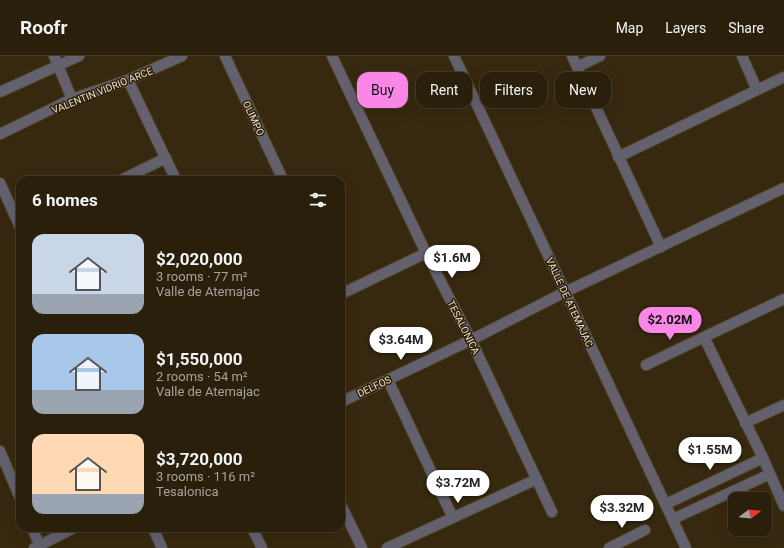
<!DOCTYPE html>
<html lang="en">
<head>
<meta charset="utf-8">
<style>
  body { margin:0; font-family:Roboto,sans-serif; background:#312714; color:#f1f3f6; height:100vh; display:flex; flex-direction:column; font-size:15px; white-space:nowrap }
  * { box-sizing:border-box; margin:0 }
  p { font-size:13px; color:#a5a29d }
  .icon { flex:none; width:22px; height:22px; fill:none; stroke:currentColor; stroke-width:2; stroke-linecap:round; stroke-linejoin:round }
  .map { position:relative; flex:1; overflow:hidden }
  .panel { position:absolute; left:16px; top:120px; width:329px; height:356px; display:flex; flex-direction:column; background:#291f0b; border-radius:12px; box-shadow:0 4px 16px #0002,0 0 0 1px #453d2c }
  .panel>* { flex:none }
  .hud { position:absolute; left:357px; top:16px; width:367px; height:36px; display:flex; gap:8px }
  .needle { width:26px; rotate:74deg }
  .tools { position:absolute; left:728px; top:436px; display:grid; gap:8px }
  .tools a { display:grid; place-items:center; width:44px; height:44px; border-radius:8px; background:#291f0b; box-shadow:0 4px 16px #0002,0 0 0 1px #453d2c; font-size:20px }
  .price { position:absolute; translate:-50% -34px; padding:0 9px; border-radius:14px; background:#fff; color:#222; font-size:13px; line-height:26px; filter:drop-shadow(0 1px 2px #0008) }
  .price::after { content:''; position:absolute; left:50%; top:24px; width:12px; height:9px; margin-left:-6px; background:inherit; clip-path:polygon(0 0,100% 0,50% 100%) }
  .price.selected { background:#fa87e7; color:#111 }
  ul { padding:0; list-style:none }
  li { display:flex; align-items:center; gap:12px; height:100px; padding:0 16px }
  li span { display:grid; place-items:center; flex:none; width:112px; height:80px; border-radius:12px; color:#555 }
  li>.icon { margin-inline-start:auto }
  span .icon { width:48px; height:48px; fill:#fffc; stroke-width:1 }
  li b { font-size:17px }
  h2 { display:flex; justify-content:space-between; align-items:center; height:48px; padding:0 16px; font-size:17px }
  .chip { padding:0 14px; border-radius:12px; background:#291f0b; box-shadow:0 4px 16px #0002,0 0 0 1px #453d2c; font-size:14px; line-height:36px }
  .chip.selected { background:#fa87e7; color:#111 }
  header { display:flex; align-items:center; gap:24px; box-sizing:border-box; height:56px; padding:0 20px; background:#291f0b; border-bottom:1px solid #453d2c }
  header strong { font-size:19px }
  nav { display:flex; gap:22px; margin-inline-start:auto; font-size:14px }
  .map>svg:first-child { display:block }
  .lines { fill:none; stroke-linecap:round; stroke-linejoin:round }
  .street-casing { stroke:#54472e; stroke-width:12 }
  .street { stroke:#63616e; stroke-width:10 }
  .labels { text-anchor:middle; stroke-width:3; stroke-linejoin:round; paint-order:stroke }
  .street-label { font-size:10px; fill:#ece2d3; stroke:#2d1f05 }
</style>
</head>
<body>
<header>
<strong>Roofr</strong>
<nav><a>Map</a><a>Layers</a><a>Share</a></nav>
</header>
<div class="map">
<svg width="784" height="492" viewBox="0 0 784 492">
  <rect width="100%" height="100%" fill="#37290f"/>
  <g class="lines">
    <g class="street-casing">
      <path id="street" d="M54,0l18,43
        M225,0l58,124
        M332,0l94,197 45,87 81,172
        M454,0l232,492
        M572,0l89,191
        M742,0l15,34
        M577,11l23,-11
        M128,24l48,100
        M0,36l79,-36
        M0,78l72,-35 56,-19 54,-24
        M618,101l166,-80
        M121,124l45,-22
        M0,127l20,44
        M341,238l85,-41
        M784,243l-80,38 59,121 21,48
        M646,309l58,-28
        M388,324l65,138
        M341,346l130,-62 94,-48 219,-104
        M745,367l39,-18
        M0,395l20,47
        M666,448l97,-46
        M341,449l21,43
        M673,463l97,-45
        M32,472l9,20
        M153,472l9,20
        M252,472l10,20
        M34,492l40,-20
        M387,492l150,-69
        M609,492l36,-18"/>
    </g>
    <use href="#street" class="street"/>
  </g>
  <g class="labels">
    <g class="street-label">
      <text transform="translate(102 34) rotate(-22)" y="4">VALENTIN VIDRIO ARCE</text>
      <text transform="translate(254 62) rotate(65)" y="4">OLIMPO</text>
      <text transform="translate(570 246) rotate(65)" y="4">VALLE DE ATEMAJAC</text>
      <text transform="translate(464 271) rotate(63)" y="4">TESALONICA</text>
      <text transform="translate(374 330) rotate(-25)" y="4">DELFOS</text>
    </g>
  </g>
</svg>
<div class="tools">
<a><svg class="needle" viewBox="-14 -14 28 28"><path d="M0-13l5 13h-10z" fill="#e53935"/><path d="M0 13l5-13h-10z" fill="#a5a29d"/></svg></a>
</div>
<b class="price" style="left:452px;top:223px">$1.6M</b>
<b class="price selected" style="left:670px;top:285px">$2.02M</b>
<b class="price" style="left:401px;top:305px">$3.64M</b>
<b class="price" style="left:710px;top:415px">$1.55M</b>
<b class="price" style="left:458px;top:448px">$3.72M</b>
<b class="price" style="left:622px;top:473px">$3.32M</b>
<div class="hud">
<a class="chip selected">Buy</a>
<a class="chip">Rent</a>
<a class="chip">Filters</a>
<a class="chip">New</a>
</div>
<section class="panel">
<h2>6 homes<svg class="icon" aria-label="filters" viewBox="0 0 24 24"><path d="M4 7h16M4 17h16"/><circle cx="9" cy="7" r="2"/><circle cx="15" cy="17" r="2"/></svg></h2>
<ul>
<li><span style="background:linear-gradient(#c9d6e8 75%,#9aa5b1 0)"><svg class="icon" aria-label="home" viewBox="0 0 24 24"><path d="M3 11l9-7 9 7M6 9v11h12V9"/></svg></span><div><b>$2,020,000</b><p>3 rooms · 77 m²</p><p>Valle de Atemajac</p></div></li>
<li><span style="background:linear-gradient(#a9c7e8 70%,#9aa5b1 0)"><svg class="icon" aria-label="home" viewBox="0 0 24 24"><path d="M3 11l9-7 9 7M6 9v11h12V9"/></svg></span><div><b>$1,550,000</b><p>2 rooms · 54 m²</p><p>Valle de Atemajac</p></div></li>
<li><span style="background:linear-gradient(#ffd9b3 75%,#9aa5b1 0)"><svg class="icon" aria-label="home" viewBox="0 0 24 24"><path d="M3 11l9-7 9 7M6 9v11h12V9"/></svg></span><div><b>$3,720,000</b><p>3 rooms · 116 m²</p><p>Tesalonica</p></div></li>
</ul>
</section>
</div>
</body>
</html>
